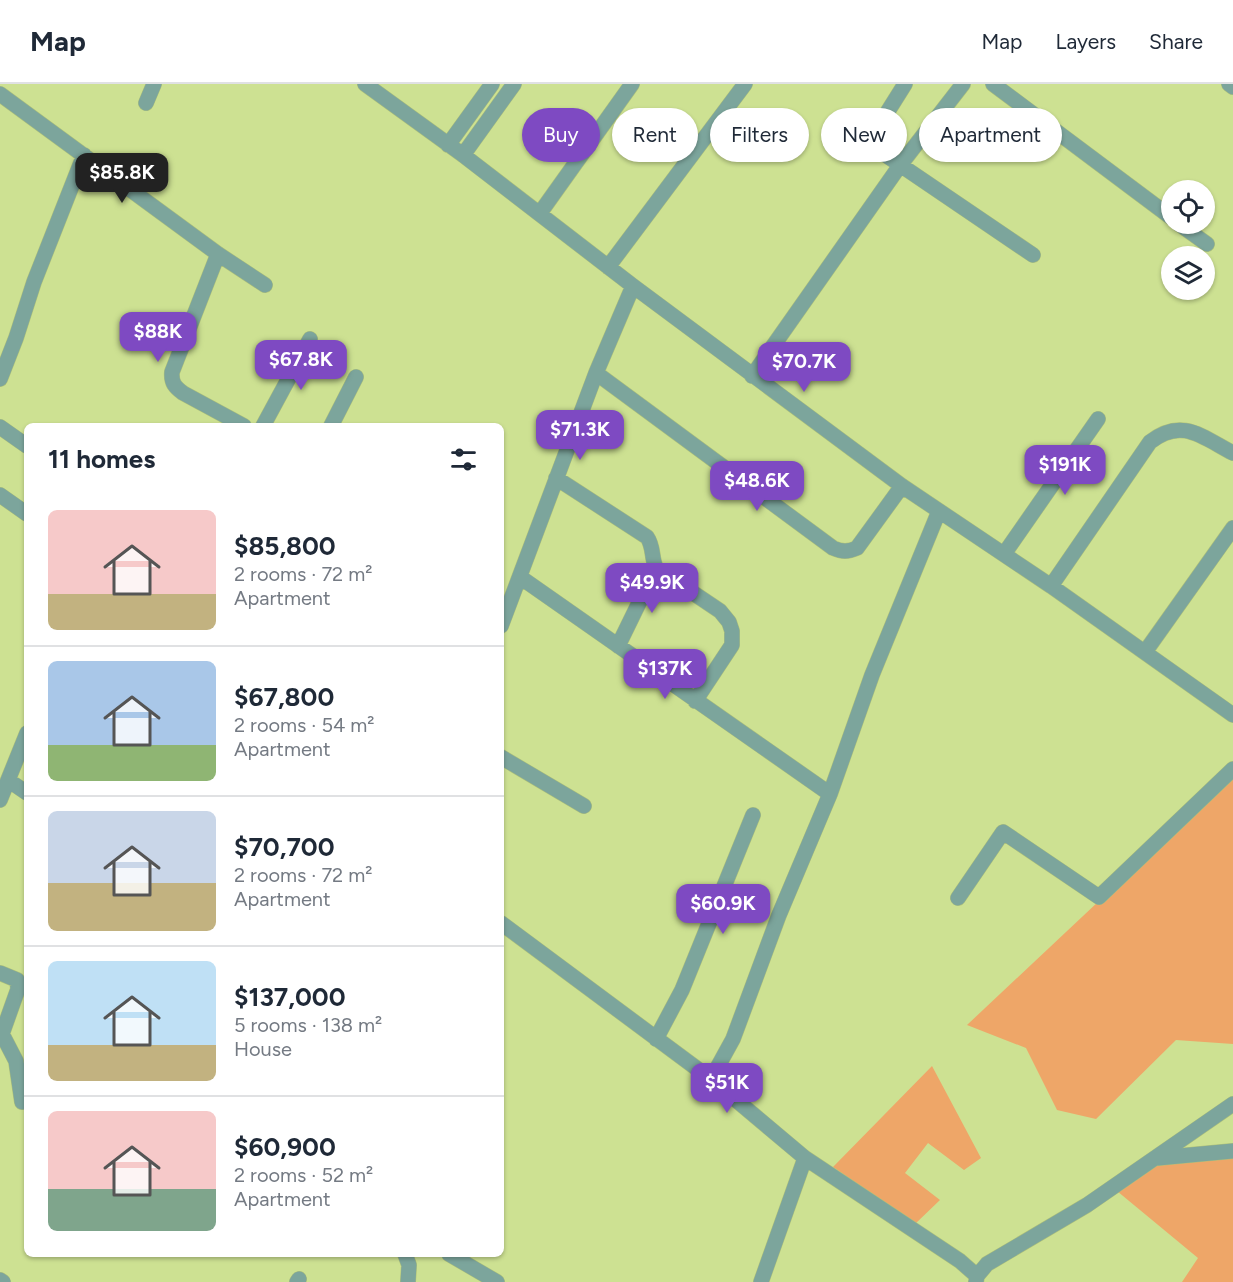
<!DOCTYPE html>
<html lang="en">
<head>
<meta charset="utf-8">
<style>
  body { margin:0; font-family:Figtree,sans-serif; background:#f6f6f7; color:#1f2937; height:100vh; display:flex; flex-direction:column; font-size:22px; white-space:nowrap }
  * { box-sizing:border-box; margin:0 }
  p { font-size:20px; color:#747a83 }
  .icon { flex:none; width:33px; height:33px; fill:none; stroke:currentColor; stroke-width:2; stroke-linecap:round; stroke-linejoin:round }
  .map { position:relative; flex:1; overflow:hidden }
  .panel { position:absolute; left:24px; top:339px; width:480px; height:834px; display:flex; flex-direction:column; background:#fff; border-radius:9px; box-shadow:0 2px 4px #0004 }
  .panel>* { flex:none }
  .banner { position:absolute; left:522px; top:24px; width:570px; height:54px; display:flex; gap:12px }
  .fabs { position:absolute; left:1161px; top:96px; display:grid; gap:12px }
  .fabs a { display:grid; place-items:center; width:54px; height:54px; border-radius:50%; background:#fff; box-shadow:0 2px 4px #0004; font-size:30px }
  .price { position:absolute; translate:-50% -51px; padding:0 14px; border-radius:12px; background:#7e4ac2; color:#fff; font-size:20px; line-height:39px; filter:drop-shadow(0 2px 3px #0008) }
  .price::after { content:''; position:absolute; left:50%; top:36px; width:18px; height:14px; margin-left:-9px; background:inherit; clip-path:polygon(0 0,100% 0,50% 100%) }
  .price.active { background:#222; color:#fff }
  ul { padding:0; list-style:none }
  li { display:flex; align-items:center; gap:18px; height:150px; padding:0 24px }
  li+li { border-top:2px solid #e0e1e3 }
  li span { display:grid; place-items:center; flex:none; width:168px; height:120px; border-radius:9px; color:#555 }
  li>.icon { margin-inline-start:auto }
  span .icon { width:72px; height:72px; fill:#fffc; stroke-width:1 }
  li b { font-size:26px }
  h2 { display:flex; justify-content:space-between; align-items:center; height:72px; padding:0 24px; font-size:26px }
  .chip { padding:0 21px; border-radius:27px; background:#fff; box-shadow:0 2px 4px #0004; font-size:21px; line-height:54px }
  .chip.active { background:#7e4ac2; color:#fff }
  header { display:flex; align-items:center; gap:36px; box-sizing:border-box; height:84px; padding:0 30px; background:#fff; border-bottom:2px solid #e0e1e3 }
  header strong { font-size:28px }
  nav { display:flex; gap:33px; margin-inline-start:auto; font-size:21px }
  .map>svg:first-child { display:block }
  .green { fill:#eea668 }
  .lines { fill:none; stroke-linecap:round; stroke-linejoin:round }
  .minor-casing { stroke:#aec07a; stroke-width:16 }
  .minor { stroke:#7ca59c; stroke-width:15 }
</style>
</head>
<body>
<header>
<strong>Map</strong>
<nav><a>Map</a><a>Layers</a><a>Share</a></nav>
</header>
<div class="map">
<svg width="1233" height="1198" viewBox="0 0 1233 1198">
  <rect width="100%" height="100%" fill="#cde192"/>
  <path class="green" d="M1233,691v269l-57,-4 -80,79 -39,-9 -31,-62 -59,-23z
    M932,982l49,92 -17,12 -36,-27 -23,30 35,27 -25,24 -82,-57z
    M1233,1072v126h-51l16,-24 -81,-67 43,-29z"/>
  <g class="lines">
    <g class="minor-casing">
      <path id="minor" d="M365,0l98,71 170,131 269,200 149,100 182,129
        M905,0l-37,59 165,112
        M993,0l179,134
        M1229,0l4,3
        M0,10l218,160 47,31
        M146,19l8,-19
        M448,61l44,-61
        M463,71l51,-71
        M540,129l92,-129
        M1179,140l28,20
        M218,170l-46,118c-1,11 3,15 11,21l61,33
        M608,183l137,-183
        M596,289l237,175c9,4 15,4 24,0l45,-62
        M752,292l149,-212 62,-80
        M0,295l16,-41 18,-56 50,-127
        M263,342l47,-87
        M331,342l25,-49
        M0,343l27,19
        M556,394l91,59c7,10 4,20 9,31l64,43 9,11 3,9v14l-37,56
        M0,411l27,19
        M1004,470l94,-135
        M520,493l310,217
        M1051,502l99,-144c32,-25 52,-5 83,11
        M501,542l95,-253 37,-87
        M618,562l38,-78
        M1145,568l88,-124
        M501,673l83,49
        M8,696l19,13
        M0,716l27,-67
        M958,814l45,-66 96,65 134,-128
        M501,839l210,156 94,79 155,103 17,15
        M0,889l17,7 1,9 -16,45 14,27 6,41
        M656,955l26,-49 71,-175
        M711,995l22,-40 46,-124 51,-121 42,-119 67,-164
        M1158,1074l75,-7
        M405,1170l4,11 -1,17
        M449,1170l48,28
        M0,1196l3,2
        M297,1198l2,-3
        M761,1198l44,-124
        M976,1198l1,-6 10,-12 100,-59 146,-101"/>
    </g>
    <use href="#minor" class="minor"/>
  </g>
</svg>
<div class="fabs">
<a><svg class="icon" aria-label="locate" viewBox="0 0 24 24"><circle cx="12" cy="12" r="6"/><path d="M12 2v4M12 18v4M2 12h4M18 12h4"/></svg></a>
<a><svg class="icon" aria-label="layers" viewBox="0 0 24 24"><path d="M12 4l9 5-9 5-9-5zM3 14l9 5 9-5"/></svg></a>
</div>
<b class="price active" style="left:122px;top:120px">$85.8K</b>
<b class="price" style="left:158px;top:279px">$88K</b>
<b class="price" style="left:301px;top:307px">$67.8K</b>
<b class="price" style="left:804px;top:309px">$70.7K</b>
<b class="price" style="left:580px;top:377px">$71.3K</b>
<b class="price" style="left:1065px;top:412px">$191K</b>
<b class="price" style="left:757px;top:428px">$48.6K</b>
<b class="price" style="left:652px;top:530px">$49.9K</b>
<b class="price" style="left:665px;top:616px">$137K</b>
<b class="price" style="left:723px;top:851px">$60.9K</b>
<b class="price" style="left:727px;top:1030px">$51K</b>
<div class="banner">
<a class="chip active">Buy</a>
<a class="chip">Rent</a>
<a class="chip">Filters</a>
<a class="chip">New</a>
<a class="chip">Apartment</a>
</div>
<section class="panel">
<h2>11 homes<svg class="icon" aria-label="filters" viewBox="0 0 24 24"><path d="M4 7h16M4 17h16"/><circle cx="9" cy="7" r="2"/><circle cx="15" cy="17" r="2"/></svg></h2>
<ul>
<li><span style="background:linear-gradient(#f6c9c9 70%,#c2b280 0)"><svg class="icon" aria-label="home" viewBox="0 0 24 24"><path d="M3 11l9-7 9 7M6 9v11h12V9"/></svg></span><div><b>$85,800</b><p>2 rooms · 72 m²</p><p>Apartment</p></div></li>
<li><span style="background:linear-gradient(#a9c7e8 70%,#8fb573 0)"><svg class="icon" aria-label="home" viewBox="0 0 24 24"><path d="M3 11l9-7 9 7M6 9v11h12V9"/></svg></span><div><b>$67,800</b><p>2 rooms · 54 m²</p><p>Apartment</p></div></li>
<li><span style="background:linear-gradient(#c9d6e8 60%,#c2b280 0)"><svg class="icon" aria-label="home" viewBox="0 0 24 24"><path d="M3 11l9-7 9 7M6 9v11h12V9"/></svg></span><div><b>$70,700</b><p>2 rooms · 72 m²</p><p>Apartment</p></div></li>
<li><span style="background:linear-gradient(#bfe0f5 70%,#c2b280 0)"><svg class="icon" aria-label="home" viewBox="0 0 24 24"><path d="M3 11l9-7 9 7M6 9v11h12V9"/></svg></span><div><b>$137,000</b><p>5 rooms · 138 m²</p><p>House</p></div></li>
<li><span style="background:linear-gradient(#f6c9c9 65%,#7fa58c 0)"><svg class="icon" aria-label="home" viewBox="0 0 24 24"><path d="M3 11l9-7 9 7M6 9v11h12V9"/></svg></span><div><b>$60,900</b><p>2 rooms · 52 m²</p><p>Apartment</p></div></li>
</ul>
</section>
</div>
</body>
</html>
